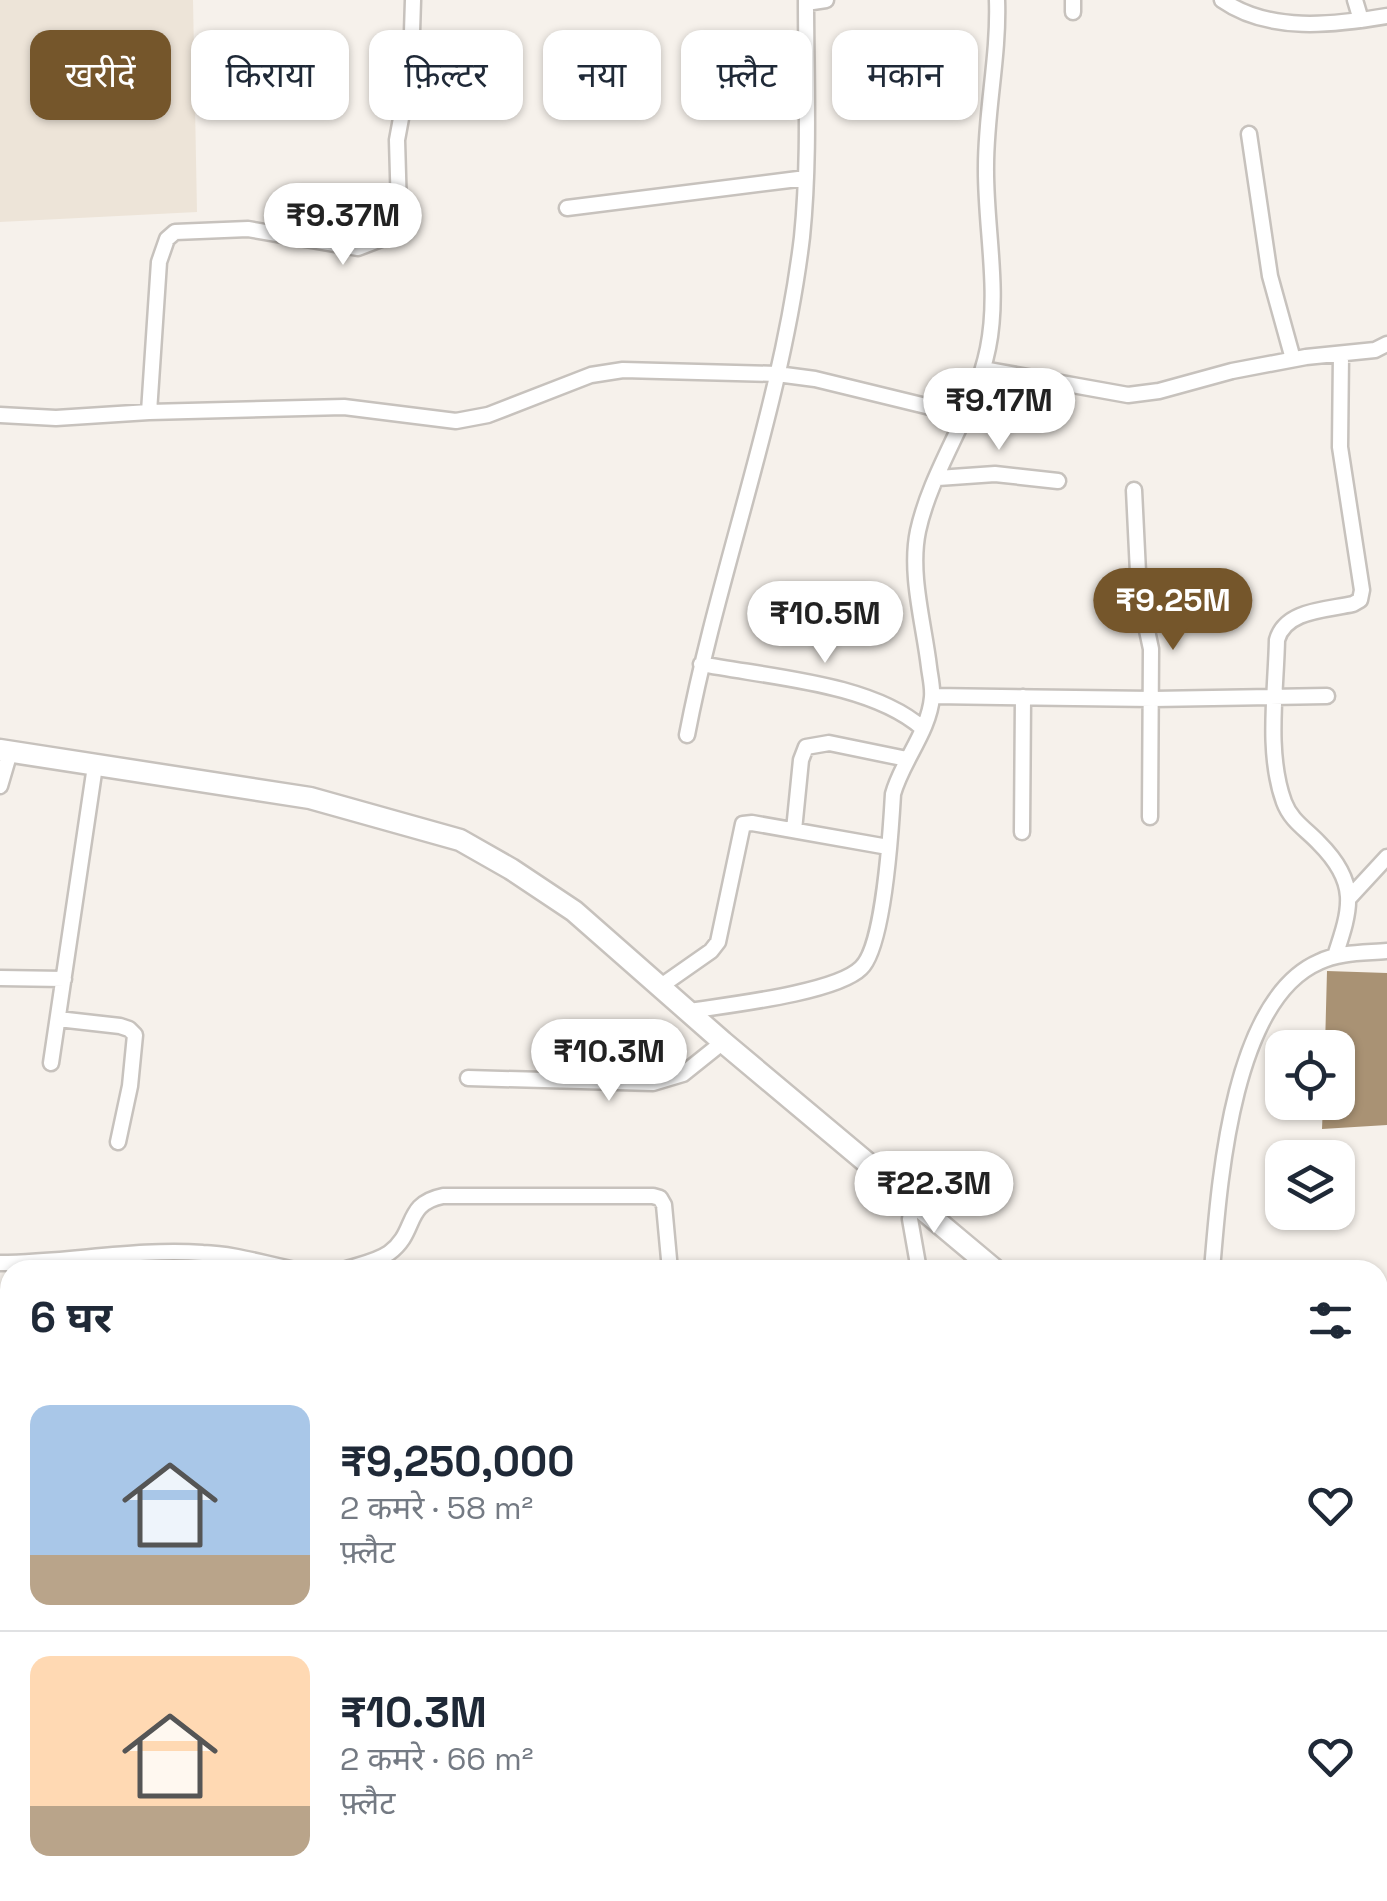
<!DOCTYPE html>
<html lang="hi">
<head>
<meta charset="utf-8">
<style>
  body { margin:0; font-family:"Space Grotesk","Noto Sans Devanagari",sans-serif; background:#f2f2f3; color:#1f2937; height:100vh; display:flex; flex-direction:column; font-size:38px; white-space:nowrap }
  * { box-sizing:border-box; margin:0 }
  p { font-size:32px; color:#747a83 }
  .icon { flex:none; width:55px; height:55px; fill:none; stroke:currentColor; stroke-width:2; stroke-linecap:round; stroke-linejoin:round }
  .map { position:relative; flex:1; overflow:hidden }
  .details { position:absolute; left:0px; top:1260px; width:1388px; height:642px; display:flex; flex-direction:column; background:#fff; border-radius:30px 30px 0 0; box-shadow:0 2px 8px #0004 }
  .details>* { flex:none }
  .top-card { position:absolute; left:30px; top:30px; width:1328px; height:90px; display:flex; gap:20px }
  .controls { position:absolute; left:1265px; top:1030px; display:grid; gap:20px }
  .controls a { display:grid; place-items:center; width:90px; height:90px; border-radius:20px; background:#fff; box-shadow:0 2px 8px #0004; font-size:50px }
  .price { position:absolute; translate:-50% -85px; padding:0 22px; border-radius:35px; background:#fff; color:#222; font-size:32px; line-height:65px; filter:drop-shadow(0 2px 5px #0008) }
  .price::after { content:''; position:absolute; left:50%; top:60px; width:30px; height:22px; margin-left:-15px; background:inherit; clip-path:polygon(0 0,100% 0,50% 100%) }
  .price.current { background:#75562b; color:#fff }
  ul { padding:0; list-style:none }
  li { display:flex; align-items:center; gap:30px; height:250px; padding:0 30px }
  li+li { border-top:2px solid #e0e1e3 }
  li span { display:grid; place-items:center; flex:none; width:280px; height:200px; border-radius:20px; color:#555 }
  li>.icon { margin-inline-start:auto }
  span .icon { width:120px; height:120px; fill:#fffc; stroke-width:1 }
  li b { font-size:42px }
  h2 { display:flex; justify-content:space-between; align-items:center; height:120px; padding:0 30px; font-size:42px }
  .pill { padding:0 35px; border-radius:20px; background:#fff; box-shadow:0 2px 8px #0004; font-size:35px; line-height:90px }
  .pill.current { background:#75562b; color:#fff }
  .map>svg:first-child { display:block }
  .built { fill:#ede4d8 }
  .water { fill:#a99274 }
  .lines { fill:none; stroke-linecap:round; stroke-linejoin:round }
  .street-casing { stroke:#c7c2bd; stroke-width:19 }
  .secondary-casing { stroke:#c7c2bd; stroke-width:25 }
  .street { stroke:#fff; stroke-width:14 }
  .secondary { stroke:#fff; stroke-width:20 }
</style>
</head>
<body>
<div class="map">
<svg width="1387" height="1901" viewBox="0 0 1387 1901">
  <rect width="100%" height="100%" fill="#f6f1eb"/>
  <path class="built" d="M0,0h193l4,212 -197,10z"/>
  <path class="water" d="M1327,971l60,2v152l-65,4 1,-26 15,-1v-54l-13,-1z"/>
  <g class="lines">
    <g class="street-casing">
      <path id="street" d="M1073,0v12
        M1222,0c47,33 112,25 165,16
        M1355,0l6,20
        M806,3l20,-3
        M1249,134l21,142 23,83
        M567,208l239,-30
        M983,369l145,26 31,-4 73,-20 74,-14 69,-7 12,-6
        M149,412l10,-150 8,-23 8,-7 73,-3 110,19 26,-10 15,-28 -2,-70 14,-76 2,-64
        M0,415l56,3 93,-6 195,-5 112,14 32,-6 103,-40 32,-5 154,4 38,5 152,37
        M938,478l57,-4 63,7
        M1134,490l5,103 12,56 -1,168
        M701,664c67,13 170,19 221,64
        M933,696l220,3 174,-3
        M687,735c32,-167 95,-329 115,-498 8,-79 4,-158 4,-237
        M0,786l10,-34
        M794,830l7,-70 5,-13 23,-4 78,16
        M1022,832l1,-135
        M1350,897l37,-40
        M1335,956c16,-48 24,-73 -16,-113 -13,-14 -28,-22 -35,-41 -18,-49 -8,-111 -7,-162 8,-30 49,-30 76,-36l7,-4 2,-10 -22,-143 1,-93
        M0,978l64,1
        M661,986l50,-35 7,-9 25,-118 9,-1 136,24
        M689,1011c38,-6 147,-18 172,-43 23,-21 30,-139 32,-174 9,-33 36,-62 39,-97 1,-10 -2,-21 -3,-30 -5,-43 -20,-93 -11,-136 14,-64 57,-118 70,-183 12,-59 -3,-123 -2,-182 0,-56 13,-110 11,-166
        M58,1019l62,7 9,3 6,6 -5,51 -12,56
        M51,1063l44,-297
        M468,1078l185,5 30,-9 40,-32
        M913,1202l-3,17 9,51
        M0,1263c68,0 135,-15 203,-10 32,1 62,11 93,17
        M343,1270c15,-5 33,-8 46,-17 29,-21 14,-49 54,-57h210l7,2 4,7 6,65
        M1212,1270c7,-83 19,-270 107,-308 20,-10 46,-9 68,-11
        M0,1818l10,-1
        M37,1892l1,9
        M56,1901l109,-9"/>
    </g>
    <g class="secondary-casing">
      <path id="secondary" d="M0,750l310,48 150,42 51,29 63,42 149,131 272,228
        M1378,1467l9,1
        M987,1892v9
        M440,1901l20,-9"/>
    </g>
    <use href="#street" class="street"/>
    <use href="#secondary" class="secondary"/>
  </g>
</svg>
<div class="controls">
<a><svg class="icon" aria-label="locate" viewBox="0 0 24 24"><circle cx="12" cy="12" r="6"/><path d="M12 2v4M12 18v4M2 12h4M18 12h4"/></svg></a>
<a><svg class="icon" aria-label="layers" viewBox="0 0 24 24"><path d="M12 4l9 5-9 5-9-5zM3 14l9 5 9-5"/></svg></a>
</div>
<b class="price" style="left:343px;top:268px">₹9.37M</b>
<b class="price" style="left:999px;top:453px">₹9.17M</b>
<b class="price current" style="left:1173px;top:653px">₹9.25M</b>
<b class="price" style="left:825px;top:666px">₹10.5M</b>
<b class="price" style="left:609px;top:1104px">₹10.3M</b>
<b class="price" style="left:934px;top:1236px">₹22.3M</b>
<div class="top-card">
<a class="pill current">खरीदें</a>
<a class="pill">किराया</a>
<a class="pill">फ़िल्टर</a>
<a class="pill">नया</a>
<a class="pill">फ़्लैट</a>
<a class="pill">मकान</a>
</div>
<section class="details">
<h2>6 घर<svg class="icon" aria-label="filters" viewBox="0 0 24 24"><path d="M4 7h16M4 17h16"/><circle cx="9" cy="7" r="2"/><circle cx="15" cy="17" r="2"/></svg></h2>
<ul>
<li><span style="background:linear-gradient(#a9c7e8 75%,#b9a48a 0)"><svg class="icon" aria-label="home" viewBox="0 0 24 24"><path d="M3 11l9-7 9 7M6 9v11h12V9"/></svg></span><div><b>₹9,250,000</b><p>2 कमरे · 58 m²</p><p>फ़्लैट</p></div><svg class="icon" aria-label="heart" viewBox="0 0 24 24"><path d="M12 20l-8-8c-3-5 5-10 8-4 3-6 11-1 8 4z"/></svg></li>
<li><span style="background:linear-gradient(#ffd9b3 75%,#b9a48a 0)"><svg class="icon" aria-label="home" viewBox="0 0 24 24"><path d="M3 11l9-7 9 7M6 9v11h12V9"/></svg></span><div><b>₹10.3M</b><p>2 कमरे · 66 m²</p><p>फ़्लैट</p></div><svg class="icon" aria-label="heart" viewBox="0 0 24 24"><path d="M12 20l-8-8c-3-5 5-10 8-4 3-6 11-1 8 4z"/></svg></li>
</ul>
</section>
</div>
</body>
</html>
